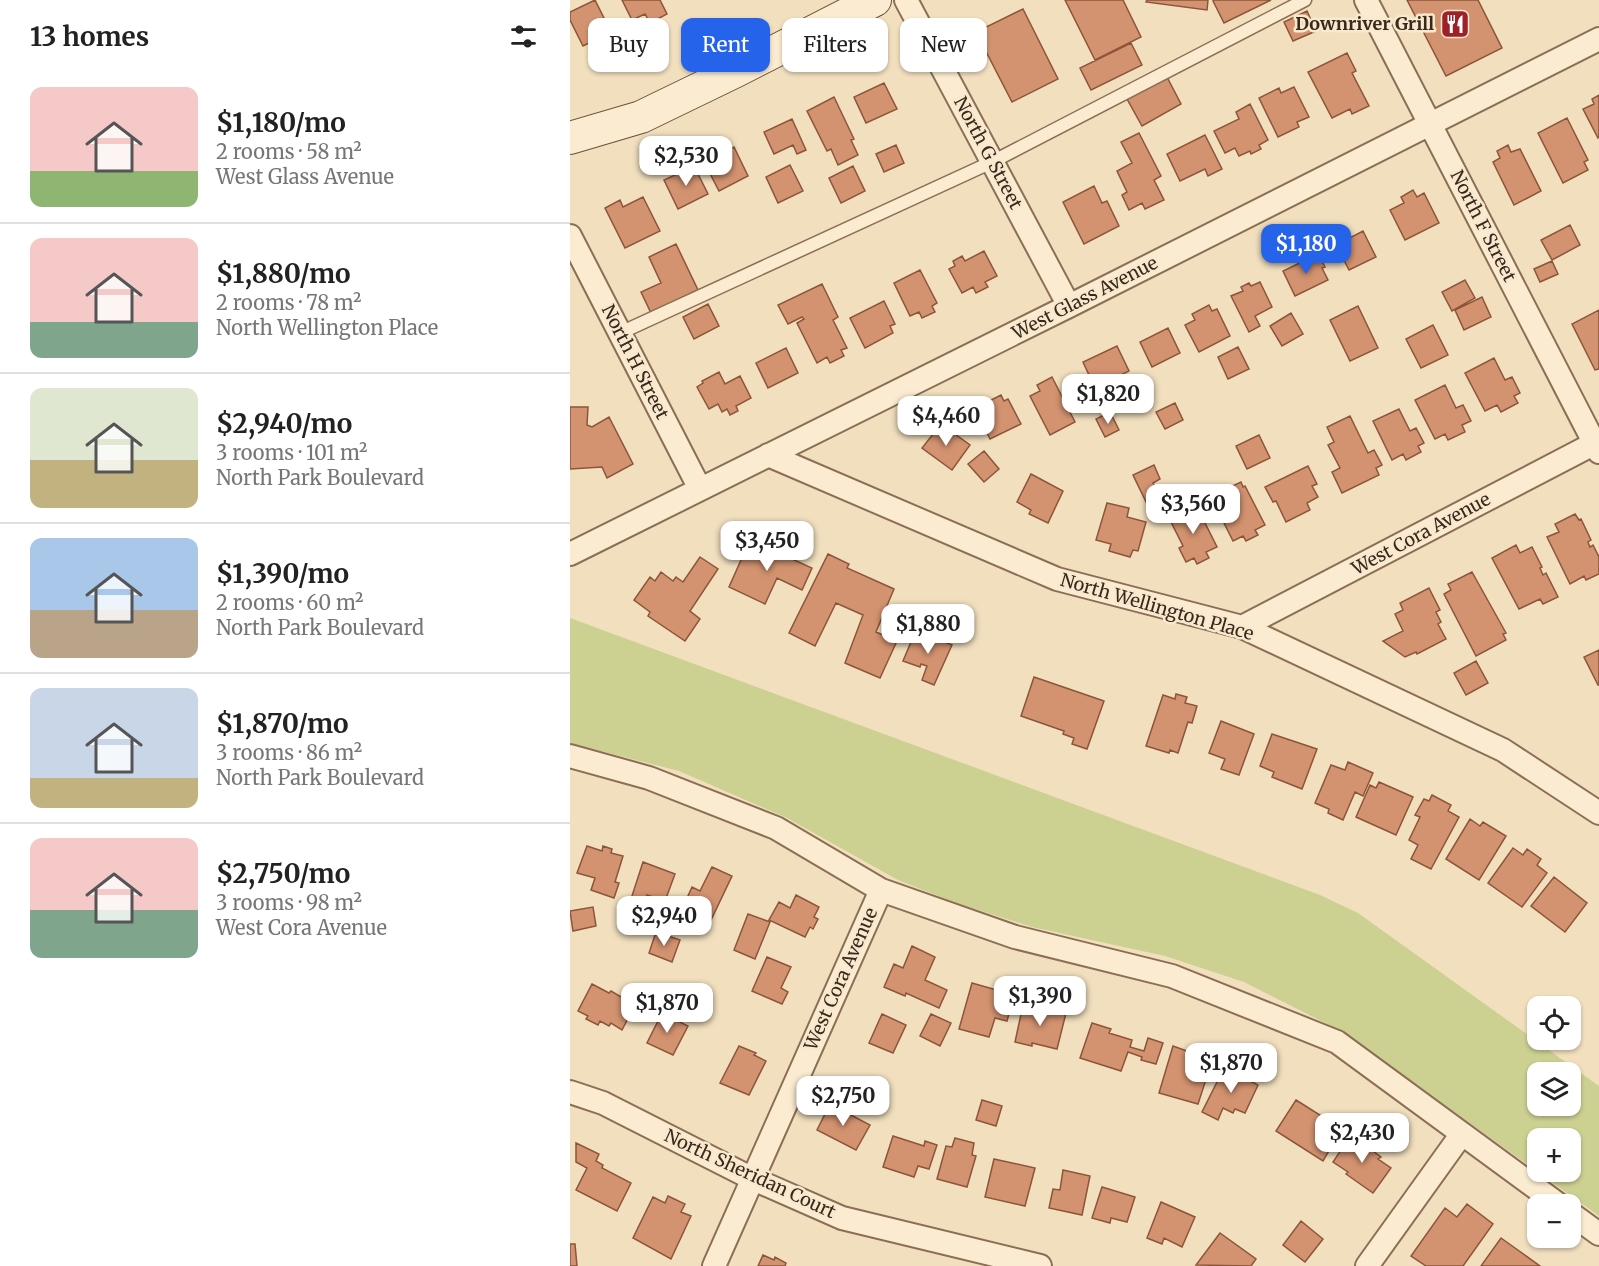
<!DOCTYPE html>
<html lang="en">
<head>
<meta charset="utf-8">
<style>
  body { margin:0; font-family:Merriweather,serif; background:#f6f6f6; color:#222; height:100vh; display:flex; flex-direction:column; font-size:22px; white-space:nowrap }
  * { box-sizing:border-box; margin:0 }
  p { font-size:20px; color:#767676 }
  .icon { flex:none; width:33px; height:33px; fill:none; stroke:currentColor; stroke-width:2; stroke-linecap:round; stroke-linejoin:round }
  .map { position:relative; flex:1; overflow:hidden }
  .drawer { display:flex; flex-direction:column; background:#fff; width:570px }
  .drawer>* { flex:none }
  .hud { position:absolute; left:18px; top:18px; width:570px; height:54px; display:flex; gap:12px }
  .controls { position:absolute; left:957px; top:996px; display:grid; gap:12px }
  .controls a { display:grid; place-items:center; width:54px; height:54px; border-radius:12px; background:#fff; box-shadow:0 2px 4px #0004; font-size:30px }
  .price { position:absolute; translate:-50% -51px; padding:0 14px; border-radius:12px; background:#fff; color:#222; font-size:20px; line-height:39px; filter:drop-shadow(0 2px 3px #0008) }
  .price::after { content:''; position:absolute; left:50%; top:36px; width:18px; height:14px; margin-left:-9px; background:inherit; clip-path:polygon(0 0,100% 0,50% 100%) }
  .price.active { background:#2563eb; color:#fff }
  ul { padding:0; list-style:none }
  li { display:flex; align-items:center; gap:18px; height:150px; padding:0 30px }
  li+li { border-top:2px solid #e0e0e0 }
  li span { display:grid; place-items:center; flex:none; width:168px; height:120px; border-radius:12px; color:#555 }
  li>.icon { margin-inline-start:auto }
  span .icon { width:72px; height:72px; fill:#fffc; stroke-width:1 }
  li b { font-size:26px }
  h2 { display:flex; justify-content:space-between; align-items:center; height:72px; padding:0 30px; font-size:26px }
  .pill { padding:0 21px; border-radius:12px; background:#fff; box-shadow:0 2px 4px #0004; font-size:21px; line-height:54px }
  .pill.active { background:#2563eb; color:#fff }
  main { display:flex; flex:1; min-height:0 }
  .map>svg:first-child { display:block }
  .green { fill:#ccd091; fill-rule:evenodd }
  .building { fill:#d39370; stroke:#8c5539; stroke-width:1.5 }
  .lines { fill:none; stroke-linecap:round; stroke-linejoin:round }
  .lane-casing { stroke:#8b6e55; stroke-width:15 }
  .street-casing { stroke:#8b6e55; stroke-width:26 }
  .secondary-casing { stroke:#6c4f38; stroke-width:34 }
  .lane { stroke:#fbecd1; stroke-width:12 }
  .street { stroke:#fbecd1; stroke-width:22 }
  .secondary { stroke:#fbecd1; stroke-width:32 }
  .labels { text-anchor:middle; stroke-width:5; stroke-linejoin:round; paint-order:stroke }
  .poi-label { font-size:18px; font-weight:bold; fill:#39281b; stroke:#f8e9ce; text-anchor:end }
  .street-label { font-size:18px; fill:#39281b; stroke:#f8e9ce }
</style>
</head>
<body>
<main>
<section class="drawer">
<h2>13 homes<svg class="icon" aria-label="filters" viewBox="0 0 24 24"><path d="M4 7h16M4 17h16"/><circle cx="9" cy="7" r="2"/><circle cx="15" cy="17" r="2"/></svg></h2>
<ul>
<li><span style="background:linear-gradient(#f6c9c9 70%,#8fb573 0)"><svg class="icon" aria-label="home" viewBox="0 0 24 24"><path d="M3 11l9-7 9 7M6 9v11h12V9"/></svg></span><div><b>$1,180/mo</b><p>2 rooms · 58 m²</p><p>West Glass Avenue</p></div></li>
<li><span style="background:linear-gradient(#f6c9c9 70%,#7fa58c 0)"><svg class="icon" aria-label="home" viewBox="0 0 24 24"><path d="M3 11l9-7 9 7M6 9v11h12V9"/></svg></span><div><b>$1,880/mo</b><p>2 rooms · 78 m²</p><p>North Wellington Place</p></div></li>
<li><span style="background:linear-gradient(#dfe7d0 60%,#c2b280 0)"><svg class="icon" aria-label="home" viewBox="0 0 24 24"><path d="M3 11l9-7 9 7M6 9v11h12V9"/></svg></span><div><b>$2,940/mo</b><p>3 rooms · 101 m²</p><p>North Park Boulevard</p></div></li>
<li><span style="background:linear-gradient(#a9c7e8 60%,#b9a48a 0)"><svg class="icon" aria-label="home" viewBox="0 0 24 24"><path d="M3 11l9-7 9 7M6 9v11h12V9"/></svg></span><div><b>$1,390/mo</b><p>2 rooms · 60 m²</p><p>North Park Boulevard</p></div></li>
<li><span style="background:linear-gradient(#c9d6e8 75%,#c2b280 0)"><svg class="icon" aria-label="home" viewBox="0 0 24 24"><path d="M3 11l9-7 9 7M6 9v11h12V9"/></svg></span><div><b>$1,870/mo</b><p>3 rooms · 86 m²</p><p>North Park Boulevard</p></div></li>
<li><span style="background:linear-gradient(#f6c9c9 60%,#7fa58c 0)"><svg class="icon" aria-label="home" viewBox="0 0 24 24"><path d="M3 11l9-7 9 7M6 9v11h12V9"/></svg></span><div><b>$2,750/mo</b><p>3 rooms · 98 m²</p><p>West Cora Avenue</p></div></li>
</ul>
</section>
<div class="map">
<svg width="1029" height="1266" viewBox="0 0 1029 1266">
  <rect width="100%" height="100%" fill="#f1dfbe"/>
  <path class="green" d="M0,618l750,277 38,18 241,173v130l-256,-184 -99,-50 -79,-26 -133,-29 -79,-25 -55,-22 -111,-62 -108,-47 -109,-28zM968,1072h32v34h-32zM968,1138h32v34h-32z"/>
  <path class="building" d="M25,0l17,34 -17,9 -2,-2 -10,5 -13,-26v-8z
    M52,0h38l7,14 -17,9 -5,-9 -13,6z
    M495,0h58l18,37 -46,23z
    M577,0h61l-1,10 -61,-8z
    M644,0h57l-47,23 -11,-22z
    M837,0h71l24,48 -56,28z
    M453,9l35,70 -46,23 -36,-70z
    M737,11l9,20 -23,10 -9,-19z
    M561,43l11,22 -51,25 -11,-22z
    M777,53l9,18 -4,2 17,33 -17,8 -2,-5 -18,9 -24,-46z
    M597,77l14,27 -39,22 -15,-27z
    M314,83l13,26 -31,14 -12,-26z
    M724,87l15,30 -12,5 2,5 -21,10 -19,-39 20,-10 2,5z
    M1029,95v42l-1,1 -15,-29 11,-5 -2,-5z
    M264,97l20,42 -3,1 7,15 -20,10 -7,-16 -4,2 -20,-40z
    M680,104l18,36 -9,5 2,4 -10,5 -1,-3 -11,5 -4,-8 -10,5 -11,-22 25,-12 -3,-7z
    M997,118l21,42 -4,2 4,8 -25,13 -25,-50z
    M222,119l14,31 -9,4 -4,-9 -19,9 -10,-22z
    M569,133l22,43 -7,4 10,20 -19,9 -3,-6 -13,7 -7,-15 5,-3 -10,-21 15,-8 -11,-21z
    M635,135l17,34 -14,7 -3,-7 -25,12 -13,-27z
    M326,145l8,18 -20,9 -8,-18z
    M938,145l3,7 9,-3 21,42 -27,14 -21,-43 7,-4 -3,-7z
    M164,147l14,29 -29,15 -15,-29z
    M220,165l13,26 -25,12 -12,-26z
    M124,166l14,28 -30,15 -14,-29z
    M283,166l12,25 -24,12 -12,-25z
    M524,186l8,17 5,-2 12,25 -35,18 -21,-42z
    M843,190l4,7 7,-4 15,30 -34,17 -15,-30 14,-7 -3,-6z
    M73,197l17,34 -35,17 -20,-40 15,-8 3,7z
    M1000,225l10,20 -28,15 -11,-20z
    M793,231l13,26 -27,13 -13,-25z
    M106,244l22,46 -47,23 -10,-21 20,-9 -12,-26z
    M414,251l13,25 -12,6 3,5 -12,6 -3,-6 -11,6 -13,-24 6,-3 -2,-5 9,-5 3,5z
    M748,254l7,13 -3,1 6,12 -33,16 -12,-25z
    M982,261l6,13 -18,8 -6,-13z
    M350,270l17,33 -5,3 3,6 -13,6 -3,-6 -9,4 -16,-33z
    M895,280l10,18 -23,13 -10,-19z
    M690,282l12,25 -17,9 5,10 -11,6 -18,-36 12,-5 -2,-4 8,-4 2,3z
    M252,284l16,33 -5,3 14,28 -6,2 3,6 -14,7 -3,-6 -10,6 -20,-40 7,-4 -2,-2 -14,7 -10,-19z
    M912,297l9,20 -27,13 -9,-20z
    M314,301l11,23 -5,2 3,7 -28,15 -15,-30z
    M138,304l11,22 -25,13 -11,-22z
    M639,305l3,6 5,-2 13,27 -31,16 -14,-27 10,-5 -3,-6z
    M788,306l20,42 -28,13 -20,-41z
    M1029,310v59l-4,1 -23,-46z
    M721,313l12,21 -21,12 -12,-20z
    M863,325l15,30 -27,13 -15,-29z
    M598,328l12,25 -28,14 -12,-25z
    M547,346l12,25 -34,17 -12,-26z
    M668,347l11,22 -21,10 -10,-22z
    M216,348l12,25 -30,15 -12,-25z
    M924,358l11,22 7,-3 8,16 -6,3 4,7 -17,9 -4,-7 -12,6 -20,-38z
    M149,372l6,12 15,-8 11,22 -15,8 2,5 -8,4 -3,-6 -5,3 -4,-8 -9,5 -12,-22 6,-4 -1,-2z
    M482,377l23,45 -25,13 -20,-39 10,-5 -3,-6z
    M875,385l11,23 7,-3 8,16 -9,4 3,7 -17,8 -3,-6 -10,5 -20,-39z
    M431,395l3,6 4,-2 13,25 -31,15 -13,-26 10,-5 -2,-5z
    M605,403l8,17 -18,9 -9,-17z
    M0,407h18l-1,18 5,2 17,-10 24,47 -26,14 -5,-11 -32,2z
    M829,409l11,22 6,-3 8,15 -6,3 3,6 -15,8 -3,-6 -11,6 -19,-39z
    M540,412l9,18 -14,7 -9,-18z
    M780,416l18,37 6,-3 8,15 -6,3 3,7 -37,18 -10,-21 8,-4 -12,-23 6,-3 -7,-15z
    M371,424l29,21 -18,25 -30,-22z
    M689,435l11,23 -23,11 -11,-23z
    M414,451l15,18 -15,13 -16,-18z
    M584,465l6,14 -7,4 10,19 -14,6 -16,-33z
    M738,466l9,18 -5,2 6,11 -11,6 3,7 -24,12 -10,-21 -3,1 -8,-15z
    M461,474l32,17 -15,32 -19,-9 2,-4 -14,-8z
    M671,482l2,5 2,-1 20,39 -10,5 3,5 -12,6 -3,-5 -10,5 -19,-38 16,-8 -4,-6z
    M537,503l22,5 -2,9 19,5 -8,29 -5,-1 -3,7 -21,-6 2,-7 -15,-4z
    M626,505l21,42 -11,5 3,6 -12,6 -3,-6 -8,4 -7,-14 4,-2 -14,-28z
    M1005,514l4,6 2,-1 10,21 -3,2 2,5 3,-2 6,12v17l-13,6 -2,-4 -14,8 -23,-47 12,-5 -4,-8z
    M180,540l62,28 -10,22 -25,-12 -12,26 -36,-17z
    M946,545l4,8 12,-6 10,20 -2,1 3,7 3,-2 12,24 -15,7 -3,-5 -21,10 -27,-51z
    M258,554l21,10 -2,4 47,21 -18,43 21,9 -17,37 -35,-15 18,-48 -27,-12 -21,43 -26,-13z
    M130,557l18,12 -28,42 10,8 -15,22 -37,-25 2,-4 -16,-12 16,-23 5,4 6,-9 12,9 3,-4 7,5z
    M902,572l34,61 -3,1 3,6 -30,16 -32,-62 7,-4 -3,-6z
    M859,588l11,22 -4,2 5,10 -3,2 8,15 -29,15 -1,-2 -11,5 -22,-16 20,-10 -8,-17 8,-4 -3,-7z
    M346,630l36,15 -18,40 -12,-5 5,-14 -6,-2 -1,3 -17,-6z
    M1029,650v35h-1l-14,-28z
    M906,661l12,22 -22,12 -12,-22z
    M464,677l70,24 -17,48 -15,-5 2,-6 -11,-4 1,-3 -43,-15z
    M606,694l11,3 -2,6 12,3 -5,17 -4,-1 -10,31 -8,-3 -1,3 -23,-7 17,-51 12,4z
    M651,721l33,13 -15,41 -18,-6 4,-10 -16,-6z
    M702,734l45,15 -15,40 -30,-12 2,-5 -14,-6z
    M778,762l25,11 -10,23 -8,-4 -12,28 -15,-7 1,-4 -14,-6 16,-38 14,5z
    M809,782l34,15 -17,38 -40,-18 14,-32 6,3z
    M862,795l19,10 -3,6 11,6 -28,52 -20,-10 7,-14 -9,-5 11,-23 -5,-2 9,-16 5,2z
    M900,819l10,7 3,-4 23,14 -27,44 -33,-21z
    M17,846l15,5 1,-5 9,3 -1,4 12,3 -8,26 4,1 -5,15 -23,-8 4,-12 -18,-5z
    M943,848l10,7 4,-6 14,10 -4,6 10,8 -25,34 -34,-24z
    M73,862l32,12 -10,27 -18,-6 -3,9 -13,-5z
    M142,867l20,9 -21,44 -29,-11 10,-22 8,4z
    M984,877l33,26 -22,29 -34,-26z
    M226,895l23,12 -5,10 4,2 -5,10 -3,-2 -5,10 -36,-17 10,-18 11,6z
    M23,907l3,19 -23,5 -3,-20z
    M178,914l22,8 -15,37 -21,-9z
    M86,932l24,8 -8,22 -23,-9z
    M342,946l23,11 -10,23 22,10 -8,18 -33,-15 -1,3 -21,-9 10,-23 9,4z
    M197,957l24,10 -10,21 7,4 -6,12 -30,-13z
    M402,983l42,12 -7,26 -12,-3 -6,19 -30,-8z
    M22,984l17,9 2,-2 12,7 -1,3 12,6 -12,23 -11,-7 -2,3 -9,-5 -2,4 -12,-6 2,-3 -10,-5z
    M453,1005l31,8 1,-3 11,3 -9,36 -25,-6v3l-17,-4z
    M92,1013l26,13 -15,29 -26,-12z
    M312,1014l24,11 -13,28 -24,-10z
    M361,1014l20,9 -11,23 -20,-10z
    M522,1023l19,6 -2,4 23,7 -2,7 14,4 4,-13 15,5 -7,21 -15,-4 1,-3 -14,-5 -7,19 -41,-13z
    M631,1045l18,6 -8,27 -4,-2 -9,28 -39,-11 14,-47 25,9z
    M169,1046l17,7 -2,2 12,6 -17,34 -29,-12z
    M654,1068l11,6 2,-5 14,6 -3,5 10,5 -13,28 -10,-4 -2,4 -10,-5 -5,12 -16,-8z
    M412,1100l20,6 -6,20 -20,-6z
    M726,1100l46,29 -19,32 -47,-30z
    M260,1104l40,21 -14,25 -39,-20z
    M781,1135l30,22 -3,2 13,9 -18,25 -27,-19 2,-2 -15,-10z
    M323,1136l31,10 1,-5 12,4 -8,24 -11,-3 -4,11 -31,-10z
    M385,1138l19,5 -2,12 4,1 -9,31 -30,-8 9,-33 6,1z
    M6,1143l23,11 -3,7 7,4 -1,3 29,15 -14,28 -41,-21 11,-22 -11,-6z
    M424,1159l41,9 -10,38 -40,-9z
    M493,1170l27,6 -8,39 -33,-7 4,-19 7,1z
    M532,1187l33,10 -8,25 -16,-4 -1,5 -18,-5z
    M98,1196l17,8 -4,8 10,4 -20,43 -38,-21 20,-41 12,6z
    M591,1202l34,15 -13,30 -18,-9 -2,6 -15,-6z
    M897,1204l26,20 -30,42h-37l-15,-10 34,-48 12,9z
    M731,1221l22,18 -18,23 -22,-17z
    M650,1233l36,26 -5,7 -55,-1z
    M931,1238l39,28h-59z
    M0,1244h5l2,22h-7z
    M193,1255l11,5 1,-3 11,6 -1,3h-27z"/>
  <g class="lines">
    <g class="lane-casing">
      <path id="lane" d="M50,333l372,-171 313,-162"/>
    </g>
    <g class="street-casing">
      <path id="street" d="M336,0l163,306
        M796,0l233,452
        M0,236l130,253
        M198,455l289,124 185,48 261,123 96,63
        M0,554l499,-248 530,-267
        M672,627l357,-186
        M0,756l79,22 127,50 105,62 134,47 157,39 165,66 221,162
        M0,1092l33,11 148,75 91,40 198,48
        M1000,1213l29,21
        M144,1266l167,-376
        M797,1266l94,-131"/>
    </g>
    <g class="secondary-casing">
      <path id="secondary" d="M0,138l71,-21 95,-46 139,-71"/>
    </g>
    <use href="#lane" class="lane"/>
    <use href="#street" class="street"/>
    <use href="#secondary" class="secondary"/>
  </g>
  <defs>
    <g id="restaurant-square" transform="scale(1.5)"><rect x="-9" y="-9" width="18" height="18" rx="4" fill="#9e2029" stroke="#f8e9ce"/><path d="M-5-6h1v4h1v-4h1v4h1v-4h1v5L-1.5 .5V6h-2V.5L-5-1ZM5-6V6H3V1.5H1.5Q1.5-4 5-6Z" fill="#fff"/></g>
  </defs>
  <g fill-rule="evenodd">
    <use href="#restaurant-square" x="885" y="24"/>
  </g>
  <g class="labels">
    <g class="poi-label">
      <text x="864" y="30">Downriver Grill</text>
    </g>
    <g class="street-label">
      <text transform="translate(418 153) rotate(62)" y="6">North G Street</text>
      <text transform="translate(913 226) rotate(63)" y="6">North F Street</text>
      <text transform="translate(515 298) rotate(-27)" y="6">West Glass Avenue</text>
      <text transform="translate(65 362) rotate(63)" y="6">North H Street</text>
      <text transform="translate(851 534) rotate(-28)" y="6">West Cora Avenue</text>
      <text transform="translate(587 607) rotate(16)" y="6">North Wellington Place</text>
      <text transform="translate(271 979) rotate(-66)" y="6">West Cora Avenue</text>
      <text transform="translate(180 1174) rotate(25)" y="6">North Sheridan Court</text>
    </g>
  </g>
</svg>
<div class="controls">
<a><svg class="icon" aria-label="locate" viewBox="0 0 24 24"><circle cx="12" cy="12" r="6"/><path d="M12 2v4M12 18v4M2 12h4M18 12h4"/></svg></a>
<a><svg class="icon" aria-label="layers" viewBox="0 0 24 24"><path d="M12 4l9 5-9 5-9-5zM3 14l9 5 9-5"/></svg></a>
<a>+</a>
<a>−</a>
</div>
<b class="price" style="left:116px;top:187px">$2,530</b>
<b class="price active" style="left:736px;top:275px">$1,180</b>
<b class="price" style="left:538px;top:425px">$1,820</b>
<b class="price" style="left:376px;top:447px">$4,460</b>
<b class="price" style="left:623px;top:535px">$3,560</b>
<b class="price" style="left:197px;top:572px">$3,450</b>
<b class="price" style="left:358px;top:655px">$1,880</b>
<b class="price" style="left:94px;top:947px">$2,940</b>
<b class="price" style="left:470px;top:1027px">$1,390</b>
<b class="price" style="left:97px;top:1034px">$1,870</b>
<b class="price" style="left:661px;top:1094px">$1,870</b>
<b class="price" style="left:273px;top:1127px">$2,750</b>
<b class="price" style="left:792px;top:1164px">$2,430</b>
<div class="hud">
<a class="pill">Buy</a>
<a class="pill active">Rent</a>
<a class="pill">Filters</a>
<a class="pill">New</a>
</div>
</div>
</main>
</body>
</html>
